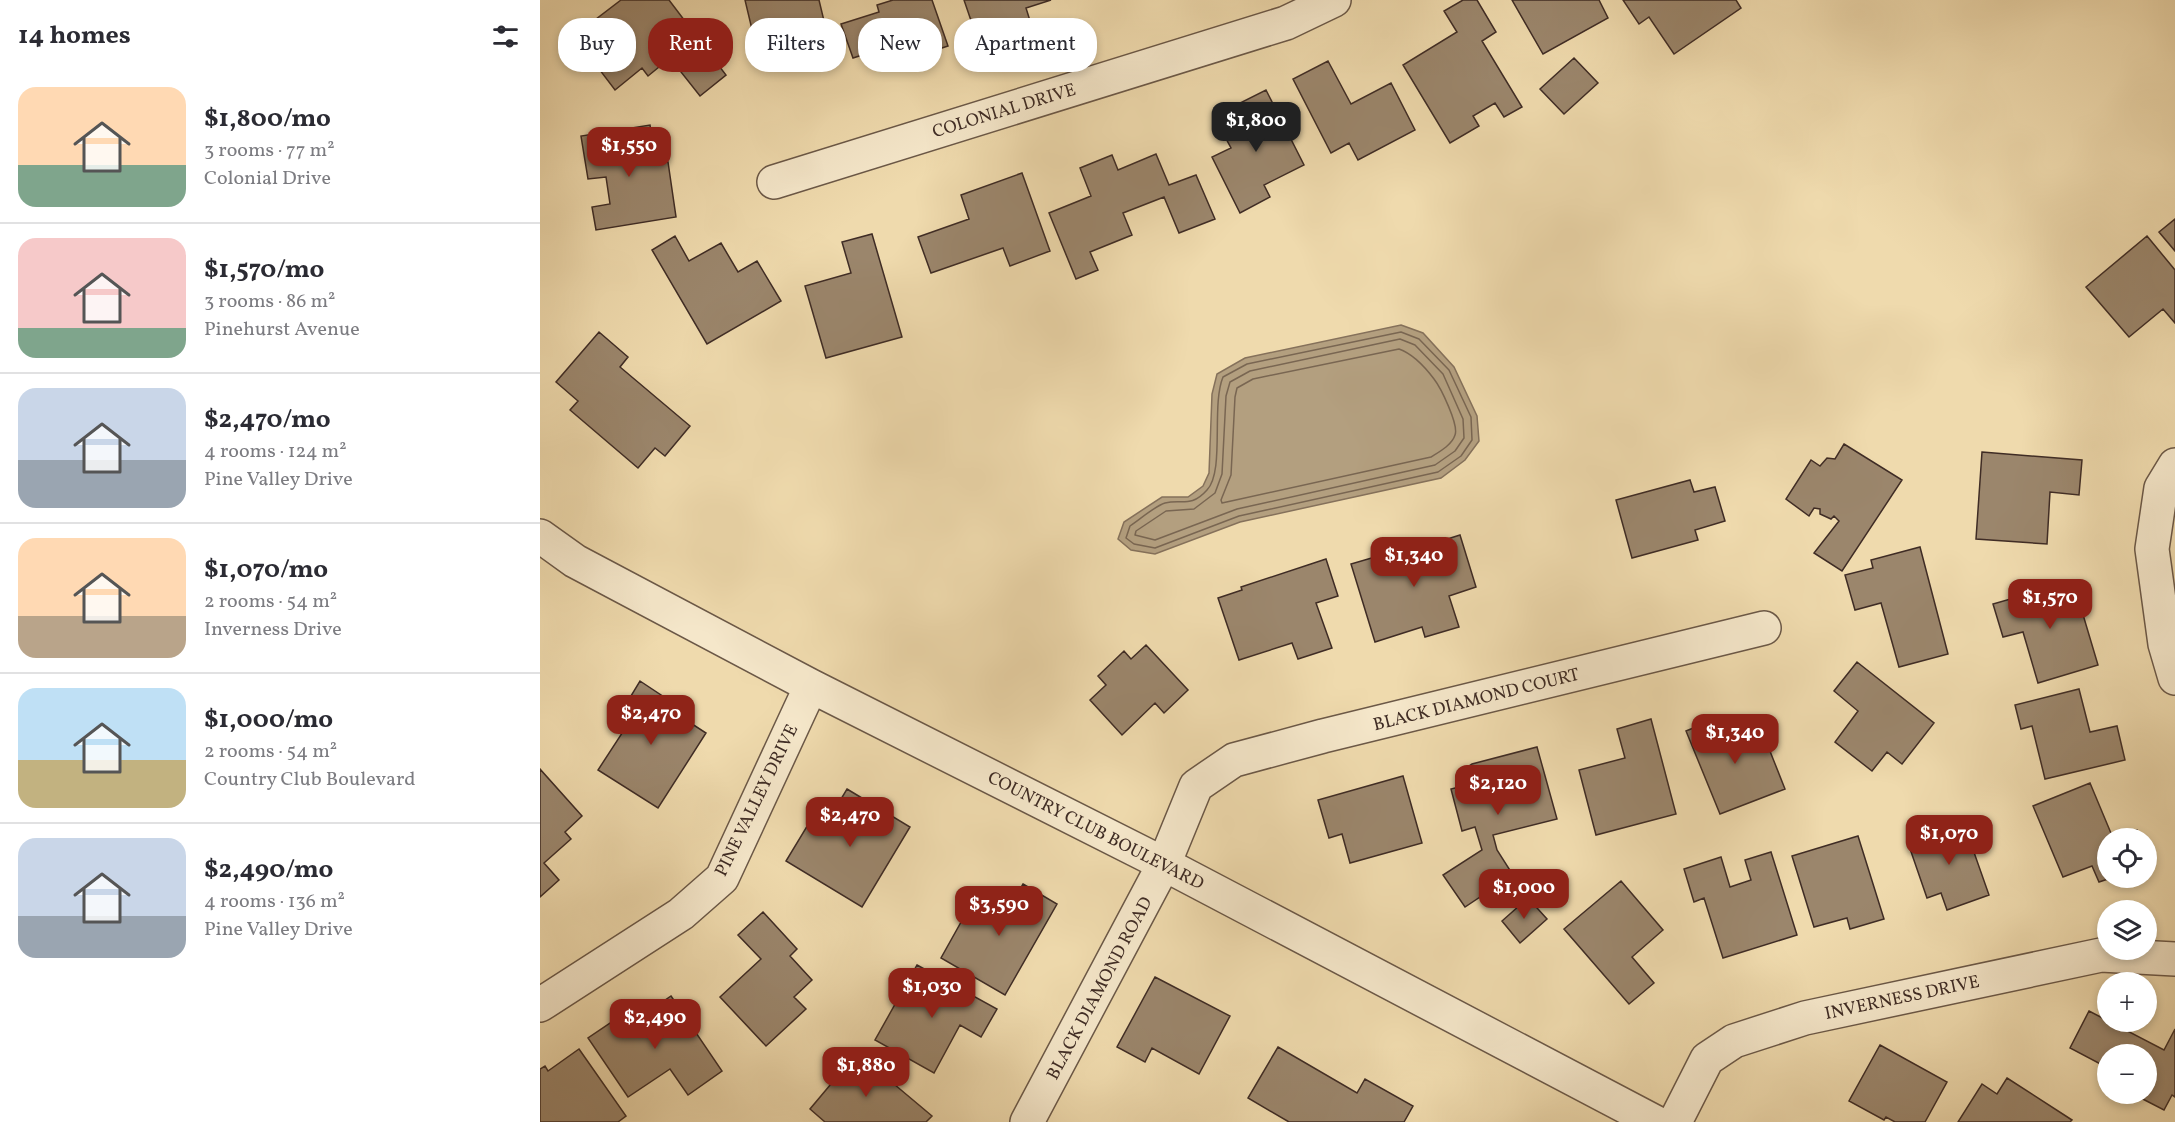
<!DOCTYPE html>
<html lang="en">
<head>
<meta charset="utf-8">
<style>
  body { margin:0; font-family:Vollkorn,serif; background:#f7f7f7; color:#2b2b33; height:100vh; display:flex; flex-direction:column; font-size:22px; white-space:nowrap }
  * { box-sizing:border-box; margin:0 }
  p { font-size:20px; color:#7c7c81 }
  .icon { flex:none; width:33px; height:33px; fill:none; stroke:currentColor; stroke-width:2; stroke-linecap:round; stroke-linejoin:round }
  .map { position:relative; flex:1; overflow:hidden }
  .details { display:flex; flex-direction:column; background:#fff; width:540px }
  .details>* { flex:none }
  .banner { position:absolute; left:18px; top:18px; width:570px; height:54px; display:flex; gap:12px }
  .buttons { position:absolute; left:1557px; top:828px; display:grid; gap:12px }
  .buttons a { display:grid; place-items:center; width:60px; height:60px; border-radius:50%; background:#fff; box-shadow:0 3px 9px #0003; font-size:30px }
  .price { position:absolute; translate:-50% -51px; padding:0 14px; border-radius:12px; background:#8f2418; color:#fff; font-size:20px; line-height:39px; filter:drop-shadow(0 2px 3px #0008) }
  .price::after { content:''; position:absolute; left:50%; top:36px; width:18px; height:14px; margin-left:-9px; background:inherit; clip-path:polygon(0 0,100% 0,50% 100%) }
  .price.current { background:#222; color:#fff }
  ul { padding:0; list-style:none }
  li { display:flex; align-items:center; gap:18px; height:150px; padding:0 18px }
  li+li { border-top:2px solid #e1e1e2 }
  li span { display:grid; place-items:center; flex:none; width:168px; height:120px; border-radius:18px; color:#555 }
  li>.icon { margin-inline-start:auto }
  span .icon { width:72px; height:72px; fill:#fffc; stroke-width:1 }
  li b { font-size:26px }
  h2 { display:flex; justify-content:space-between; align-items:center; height:72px; padding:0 18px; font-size:26px }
  .chip { padding:0 21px; border-radius:24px; background:#fff; box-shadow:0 3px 9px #0003; font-size:21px; line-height:54px }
  .chip.current { background:#8f2418; color:#fff }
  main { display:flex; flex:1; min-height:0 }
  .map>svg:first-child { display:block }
  .water { fill:#b39f7f; stroke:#85715b; stroke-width:1.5 }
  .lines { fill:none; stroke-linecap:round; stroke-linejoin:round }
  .shore { stroke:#796652; stroke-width:1.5 }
  .building { fill:#9b866c; stroke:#3f2c25; stroke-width:1.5 }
  .minor-casing { stroke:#6b5847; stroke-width:36 }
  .minor { stroke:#f5e7ca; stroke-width:33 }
  .labels { text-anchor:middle; stroke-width:4.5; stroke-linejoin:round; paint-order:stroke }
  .street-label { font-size:18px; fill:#3f2c25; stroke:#f5e7ca }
</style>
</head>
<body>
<main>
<section class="details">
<h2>14 homes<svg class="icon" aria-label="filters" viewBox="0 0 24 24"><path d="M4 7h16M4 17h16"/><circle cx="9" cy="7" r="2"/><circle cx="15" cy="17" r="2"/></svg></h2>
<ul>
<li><span style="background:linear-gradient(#ffd9b3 65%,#7fa58c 0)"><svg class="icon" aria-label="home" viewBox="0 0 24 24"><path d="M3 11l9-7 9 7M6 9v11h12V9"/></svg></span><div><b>$1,800/mo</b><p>3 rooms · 77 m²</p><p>Colonial Drive</p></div></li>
<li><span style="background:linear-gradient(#f6c9c9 75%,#7fa58c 0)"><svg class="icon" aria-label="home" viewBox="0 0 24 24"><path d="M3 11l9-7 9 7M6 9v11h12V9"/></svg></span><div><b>$1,570/mo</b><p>3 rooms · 86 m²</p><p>Pinehurst Avenue</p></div></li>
<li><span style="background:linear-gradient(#c9d6e8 60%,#9aa5b1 0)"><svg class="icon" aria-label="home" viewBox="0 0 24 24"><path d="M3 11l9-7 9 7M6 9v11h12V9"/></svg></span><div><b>$2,470/mo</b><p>4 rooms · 124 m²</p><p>Pine Valley Drive</p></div></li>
<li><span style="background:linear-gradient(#ffd9b3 65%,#b9a48a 0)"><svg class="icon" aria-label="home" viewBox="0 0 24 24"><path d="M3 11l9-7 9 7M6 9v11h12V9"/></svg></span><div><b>$1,070/mo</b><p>2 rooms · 54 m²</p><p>Inverness Drive</p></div></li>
<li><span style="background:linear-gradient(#bfe0f5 60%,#c2b280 0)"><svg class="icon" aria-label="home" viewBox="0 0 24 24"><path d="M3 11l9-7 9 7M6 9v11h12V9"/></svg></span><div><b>$1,000/mo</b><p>2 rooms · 54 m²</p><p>Country Club Boulevard</p></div></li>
<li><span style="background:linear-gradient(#c9d6e8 65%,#9aa5b1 0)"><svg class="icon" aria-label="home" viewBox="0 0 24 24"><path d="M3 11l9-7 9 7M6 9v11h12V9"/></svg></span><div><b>$2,490/mo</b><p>4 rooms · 136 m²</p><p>Pine Valley Drive</p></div></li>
</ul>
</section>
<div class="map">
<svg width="1635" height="1122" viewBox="0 0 1635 1122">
  <rect width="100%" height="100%" fill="#efdaad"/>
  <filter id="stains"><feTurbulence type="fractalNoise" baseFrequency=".00333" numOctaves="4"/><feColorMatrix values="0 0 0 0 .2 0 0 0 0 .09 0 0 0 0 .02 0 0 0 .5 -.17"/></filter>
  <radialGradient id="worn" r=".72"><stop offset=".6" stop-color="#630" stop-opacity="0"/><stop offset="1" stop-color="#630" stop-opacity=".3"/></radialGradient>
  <path class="water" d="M861,325l22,8 31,34 23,49 2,25 -14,19 -24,18 -201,44 -85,32 -24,-4 -13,-11 6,-17 38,-25h26l15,-11 6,-13 3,-79 5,-20 28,-16z"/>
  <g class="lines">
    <path class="shore" d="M861,332l18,7 30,31 22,47 1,23 -11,16 -23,16 -199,44 -84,32 -21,-4 -8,-6 4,-12c9,-6 25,-20 35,-23 17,-4 26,5 42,-13 18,-19 4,-84 16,-113l24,-13z
      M860,339l15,6 28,29 20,45 1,19 -9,13 -20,14 -198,44 -82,31 -20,-5 1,-4 30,-20 28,-2 21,-16 7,-19 4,-78 4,-14 20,-11z
      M859,349c14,5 26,18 35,30 7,9 25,46 21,56 -3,10 -16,17 -24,22l-209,46 -1,-3 10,-25 4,-78 2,-9 16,-9z"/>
  </g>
  <path class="building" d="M81,0h48l57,75 -26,21 -30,-38 -22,18 -6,-8 -27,22 -41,-54z
    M205,0h74l11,46 -70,17z
    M353,0h39l16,46 -64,21 -6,-17 -25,8 -12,-34 38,-12 -2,-7z
    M424,0h87l-25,8 5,16 -53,17z
    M923,0h14l19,32 -14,9 40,66 -18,10 -9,-14 -22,13 6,10 -29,17 -47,-78 54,-33 -13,-21z
    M972,0h87l9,18 -65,36z
    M1083,0h113l5,8 -67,46 -25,-37 -10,7z
    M1034,58l24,25 -34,31 -24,-25z
    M788,61l23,43 40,-21 24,47 -57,30 -9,-17 -18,10 -38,-74z
    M726,90l38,75 -40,20 6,12 -30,16 -28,-56 19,-9 -8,-15 23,-12 -8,-17z
    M110,125l6,39 12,-2 8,55 -80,13 -4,-23 18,-3 -4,-27 -18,2 -7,-43z
    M616,154l13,31 27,-10 19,44 -36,14 -15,-36 -41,16 9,22 -42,17 8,18 -22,9 -27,-66 42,-17 -11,-28 32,-13 6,15z
    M482,173l28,78 -40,15 -7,-18 -72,25 -13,-36 51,-18 -8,-24z
    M1635,219v32l-16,-19z
    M332,234l30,103 -76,21 -21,-72 46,-13 -9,-31z
    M135,236l14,25 32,-18 17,29 19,-11 24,40 -74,43 -55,-94z
    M1607,236l28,34v53l-12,-14 -34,28 -43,-50z
    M59,332l29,25 -8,10 70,59 -25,30 -10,-8 -17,20 -68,-58 8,-9 -22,-19z
    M1304,444l58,36 -60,91 -28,-18 25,-32 -5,-5 -3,3 -11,-5v-5l-6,-1 -5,8 -23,-17 25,-39 9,6 7,-8 8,1z
    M1442,452l100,8 -3,35 -29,-3 -3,52 -71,-5z
    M1150,480l4,12 21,-5 10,34 -30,9 3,10 -66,18 -16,-58z
    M920,535l16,52 -27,9 10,31 -34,10 -3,-10 -47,15 -24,-78 65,-19v4z
    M1380,547l28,107 -49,13 -18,-64 -26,7 -10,-35 28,-7 -2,-8z
    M786,559l12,37 -22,7 16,45 -34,11 -6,-16 -53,17 -21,-62 24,-8 -1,-3z
    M1533,581l25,84 -60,18 -15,-51 -20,5 -10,-33z
    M606,645l42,45 -24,23 -9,-10 -33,32 -32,-35 16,-15 -8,-9 26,-25 7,8z
    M1317,662l77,61 -32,41 -15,-12 -15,19 -37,-29 23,-31 -24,-20z
    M100,681l33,22 -4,6 37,24 -48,75 -60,-38 32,-49 -10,-7z
    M1539,689l11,43 27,-6 8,34 -80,19 -13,-53 -11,3 -6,-24z
    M1183,716l11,27 28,-12 23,58 -65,25 -34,-83z
    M1111,719l25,95 -80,21 -17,-65 46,-12 -8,-29z
    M997,747l20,72 -64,16 4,15 16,25 -48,32 -22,-32 39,-25 -7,-23 -13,4 -11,-42 20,-5 -5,-16 6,-4z
    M0,769l42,47 -17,16 6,7 -27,24 15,17 -19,17z
    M863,776l19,67 -72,20 -8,-29 -13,4 -11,-38z
    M1550,783l23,55h-5v40h3l-12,4 -7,-16 -29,11 -30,-71z
    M307,789l63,38 -48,80 -76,-46 23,-38 13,8z
    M1423,821l26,74 -42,15 -6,-17 -14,5 -20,-58z
    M1597,830l3,8h-23z
    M1318,836l26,83 -34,10 -3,-11 -33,9 -22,-71z
    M1231,852l26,83 -74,23 -19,-60 -10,4 -10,-33 37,-12 9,30 21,-7 -6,-20z
    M1081,881l42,49 -31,27 22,26 -25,21 -65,-75z
    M483,884l34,20 -52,91 -64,-37 38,-68 31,17z
    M988,898l19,21 -27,24 -18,-22z
    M223,912l34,37 -7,7 22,24 -18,17 12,12 -40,37 -46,-49 41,-38 -23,-24z
    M377,965l80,44 -16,28 -21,-12 -26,48 -59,-33z
    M615,977l75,39 -31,58 -47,-26 -7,14 -28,-15z
    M131,996l51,75 -34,24 -18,-26 -42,28 -40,-59 34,-23 7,10z
    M1549,1011l75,39 11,-21v68l-3,-2 -8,15 -31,-16h13v-40h-38v14l-38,-20z
    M1340,1045l67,37 -22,40h-30l-9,-5 -2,3 -35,-19z
    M738,1047l79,46 8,-14 48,27 -9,16h-115l-41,-24z
    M39,1049l47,67 -8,6h-78v-53l5,-3 3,5z
    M317,1053l75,63 -6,6h-101l-15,-13z
    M1467,1078l65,42 -2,2h-112l24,-38 15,10z"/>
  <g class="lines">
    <g class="minor-casing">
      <path id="minor" d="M234,182l512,-159 48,-23
        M1635,465l-14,23 -9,61 13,95 10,34
        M0,536l35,25 236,125 353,178 491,258
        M0,1005l141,-91 41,-36 89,-192
        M487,1122l137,-258 32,-78 38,-26 89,-24 441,-108
        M1135,1122l32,-63 27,-18 71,-23 296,-63 74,4"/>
    </g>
    <use href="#minor" class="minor"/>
  </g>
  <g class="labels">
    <g class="street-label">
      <text transform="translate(464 110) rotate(-17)" y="6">COLONIAL DRIVE</text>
      <text transform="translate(936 699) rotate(-14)" y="6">BLACK DIAMOND COURT</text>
      <text transform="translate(216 800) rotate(-64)" y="6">PINE VALLEY DRIVE</text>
      <text transform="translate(556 830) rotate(27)" y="6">COUNTRY CLUB BOULEVARD</text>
      <text transform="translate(559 988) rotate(-62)" y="6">BLACK DIAMOND ROAD</text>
      <text transform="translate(1362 997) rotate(-12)" y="6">INVERNESS DRIVE</text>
    </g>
  </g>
  <rect width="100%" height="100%" filter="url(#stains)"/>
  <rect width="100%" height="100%" fill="url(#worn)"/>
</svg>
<div class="buttons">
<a><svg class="icon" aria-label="locate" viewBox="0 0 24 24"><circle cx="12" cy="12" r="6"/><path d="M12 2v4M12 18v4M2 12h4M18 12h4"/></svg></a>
<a><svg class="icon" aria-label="layers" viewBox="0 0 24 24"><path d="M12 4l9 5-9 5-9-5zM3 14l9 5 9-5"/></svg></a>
<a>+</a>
<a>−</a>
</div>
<b class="price current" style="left:716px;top:153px">$1,800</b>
<b class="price" style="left:89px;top:178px">$1,550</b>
<b class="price" style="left:874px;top:588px">$1,340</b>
<b class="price" style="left:1510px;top:630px">$1,570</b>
<b class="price" style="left:111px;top:746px">$2,470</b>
<b class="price" style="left:1195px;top:765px">$1,340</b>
<b class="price" style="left:958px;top:816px">$2,120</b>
<b class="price" style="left:310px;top:848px">$2,470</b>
<b class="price" style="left:1409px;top:866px">$1,070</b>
<b class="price" style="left:984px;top:920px">$1,000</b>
<b class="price" style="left:459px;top:937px">$3,590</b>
<b class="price" style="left:392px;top:1019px">$1,030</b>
<b class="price" style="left:115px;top:1050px">$2,490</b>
<b class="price" style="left:326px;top:1098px">$1,880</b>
<div class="banner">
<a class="chip">Buy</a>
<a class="chip current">Rent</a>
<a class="chip">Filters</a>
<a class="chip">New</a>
<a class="chip">Apartment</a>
</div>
</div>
</main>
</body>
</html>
